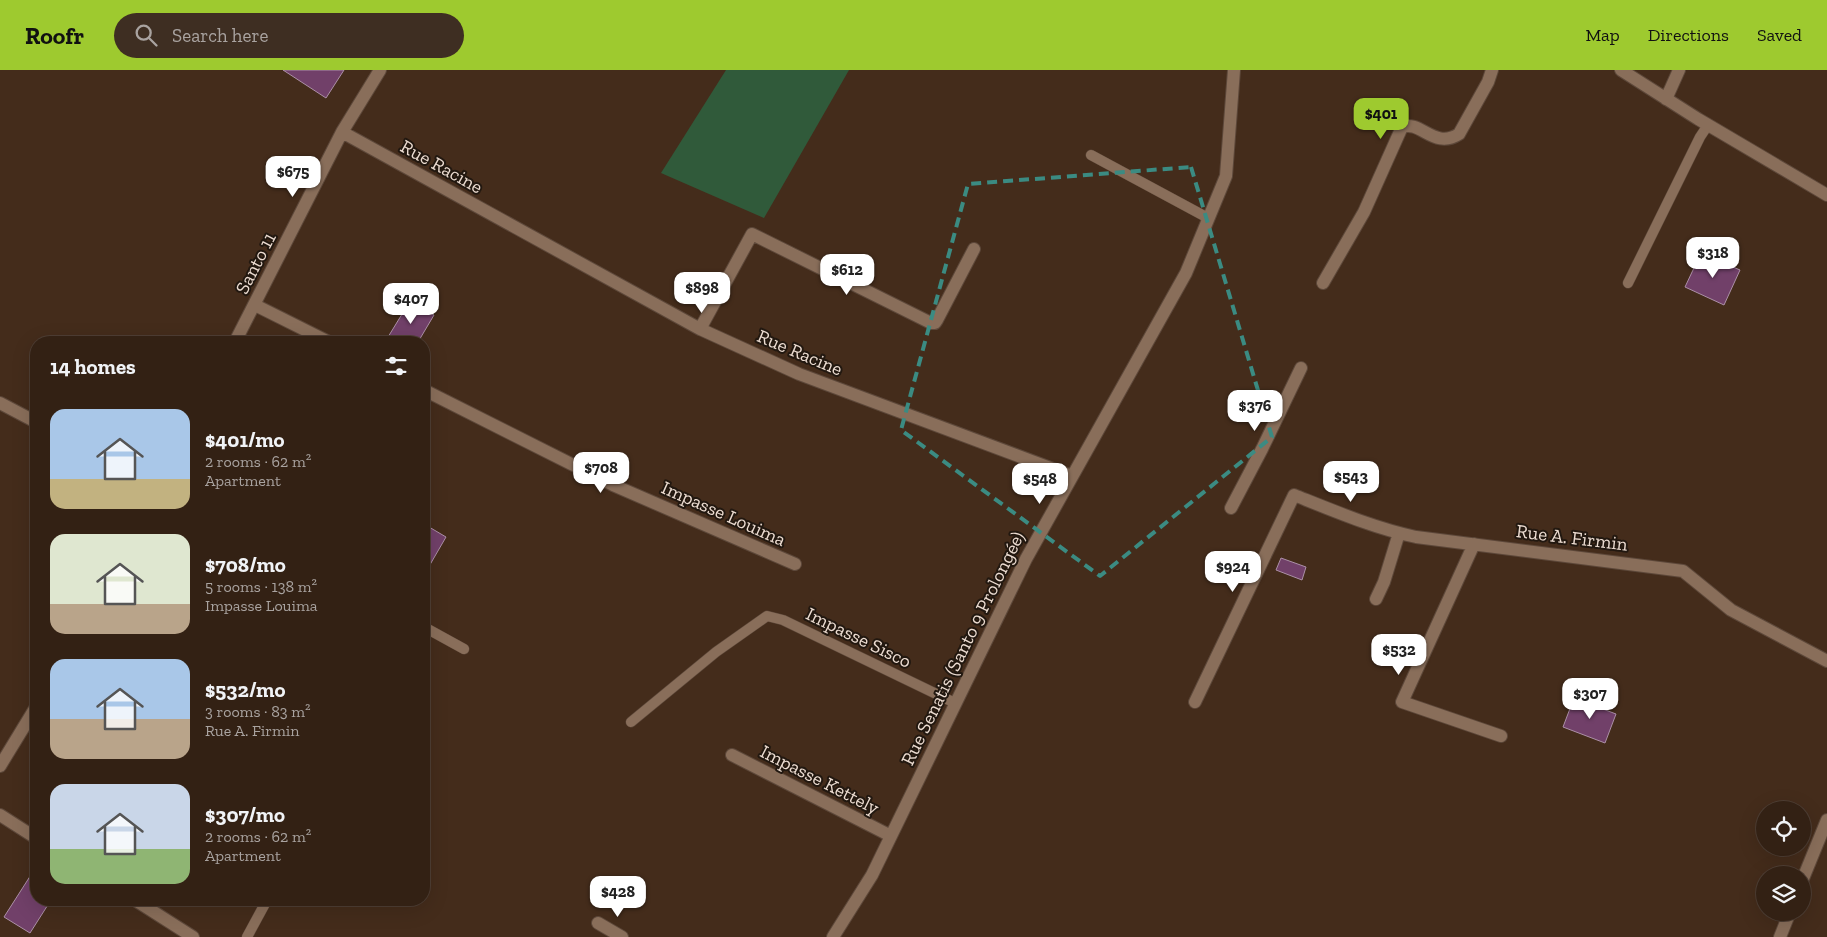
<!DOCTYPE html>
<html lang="en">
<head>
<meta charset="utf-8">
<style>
  body { margin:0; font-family:"Zilla Slab",serif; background:#3e2e22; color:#f1f3f6; height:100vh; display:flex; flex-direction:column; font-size:19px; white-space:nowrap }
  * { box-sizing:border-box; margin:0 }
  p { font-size:16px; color:#a9a3a0 }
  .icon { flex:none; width:28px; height:28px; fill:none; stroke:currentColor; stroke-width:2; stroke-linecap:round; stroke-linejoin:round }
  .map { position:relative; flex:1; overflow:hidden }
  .panel { position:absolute; left:30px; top:266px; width:400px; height:570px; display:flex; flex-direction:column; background:#332114; border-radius:20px; box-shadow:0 5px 20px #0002,0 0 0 1px #4e3e34 }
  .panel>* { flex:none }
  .buttons { position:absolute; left:1756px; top:731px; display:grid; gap:10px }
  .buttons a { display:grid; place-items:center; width:55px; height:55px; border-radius:50%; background:#332114; box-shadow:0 5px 20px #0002,0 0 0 1px #4e3e34; font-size:25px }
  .price { position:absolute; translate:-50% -42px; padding:0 11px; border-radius:10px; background:#fff; color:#222; font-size:16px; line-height:32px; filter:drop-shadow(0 1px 2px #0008) }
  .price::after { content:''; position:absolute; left:50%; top:30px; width:15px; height:11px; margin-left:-8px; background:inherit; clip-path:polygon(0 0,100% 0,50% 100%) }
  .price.current { background:#9eca2f; color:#111 }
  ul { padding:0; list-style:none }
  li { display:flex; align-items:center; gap:15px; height:125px; padding:0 20px }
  li span { display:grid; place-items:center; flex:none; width:140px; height:100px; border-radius:15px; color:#555 }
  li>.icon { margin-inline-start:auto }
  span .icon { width:60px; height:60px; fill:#fffc; stroke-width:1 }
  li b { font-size:21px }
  h2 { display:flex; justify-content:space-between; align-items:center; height:60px; padding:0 20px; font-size:21px }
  header { display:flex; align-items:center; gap:30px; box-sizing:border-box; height:70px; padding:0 25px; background:#9eca2f; color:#111 }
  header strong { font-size:24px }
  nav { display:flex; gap:28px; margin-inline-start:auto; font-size:18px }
  .search { width:350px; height:45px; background:#3e2e22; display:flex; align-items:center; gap:12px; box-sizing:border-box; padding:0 18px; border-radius:28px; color:#a9a3a0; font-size:19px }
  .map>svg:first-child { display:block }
  .green { fill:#305a3a }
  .building { fill:#714069; stroke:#ac90a7 }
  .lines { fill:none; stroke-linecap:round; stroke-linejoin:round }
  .service-casing { stroke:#5d483a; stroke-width:11 }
  .minor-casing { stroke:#5d483a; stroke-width:14 }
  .service { stroke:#896e5a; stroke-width:10 }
  .minor { stroke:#896e5a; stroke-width:12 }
  .marked { fill:none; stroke:#3b8b82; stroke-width:4; stroke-dasharray:10 6; stroke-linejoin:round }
  .labels { text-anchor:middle; stroke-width:4; stroke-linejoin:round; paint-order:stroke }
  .street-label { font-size:19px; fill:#edddd2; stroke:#221810 }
</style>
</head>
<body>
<header>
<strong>Roofr</strong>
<div class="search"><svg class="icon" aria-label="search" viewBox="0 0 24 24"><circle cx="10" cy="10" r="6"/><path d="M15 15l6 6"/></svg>Search here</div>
<nav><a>Map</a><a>Directions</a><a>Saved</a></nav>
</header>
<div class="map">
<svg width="1827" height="867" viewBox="0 0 1827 867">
  <rect width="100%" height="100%" fill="#442c1b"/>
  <path class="green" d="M726,0h123l-85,148 -103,-45z"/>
  <path class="building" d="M283,0h61l-18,28z
    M1701,183l39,17 -16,35 -39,-18z
    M410,231l24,14 -16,27h-33z
    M424,454l22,13 -22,38z
    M1281,488l25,9 -4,13 -26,-10z
    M1574,628l42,16 -11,29 -42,-16z
    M36,797v33h15l-21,33 -26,-16z"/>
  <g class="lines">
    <g class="service-casing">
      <path id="service" d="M1091,85l117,63
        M1628,213l72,-146 8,-12
        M424,557l40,22
        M631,652l85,-70 51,-36 16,4 172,83
        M247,867l20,-37"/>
    </g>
    <g class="minor-casing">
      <path id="minor" d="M1621,0l77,49 129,76
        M1666,29l13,-29
        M342,62l358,197 99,45 273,102
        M1323,213l41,-71 38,-85c19,-7 32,23 57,7l29,-52 4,-12
        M255,235l74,37
        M700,259l52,-95 179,89h4l2,-3 37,-71
        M235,272l107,-210 38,-62
        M424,320l189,95 182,79
        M0,333l36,19
        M1231,438l31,-59 39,-81
        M1474,474l-72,158 99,34
        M1376,529l8,-17 15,-49
        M1195,632l99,-207c40,16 80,33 122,42l267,34 48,39 96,51
        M732,685l159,81
        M0,696l36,-59
        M0,745l36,23
        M1802,811l25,-61
        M135,830l58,37
        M598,853l24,14
        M833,867l39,-62 154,-316 160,-286 40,-97 8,-106
        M1780,867l10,-25"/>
    </g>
    <use href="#service" class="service"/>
    <use href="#minor" class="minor"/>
  </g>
  <path class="marked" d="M1191,97l81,270 -172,139 -199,-146 67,-246z"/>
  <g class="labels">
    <g class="street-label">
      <text transform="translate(442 96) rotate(29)" y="7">Rue Racine</text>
      <text transform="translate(255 193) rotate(-63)" y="7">Santo 11</text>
      <text transform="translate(800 282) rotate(23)" y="7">Rue Racine</text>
      <text transform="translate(724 443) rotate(24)" y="7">Impasse Louima</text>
      <text transform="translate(1572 467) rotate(7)" y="7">Rue A. Firmin</text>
      <text transform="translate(859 567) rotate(26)" y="7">Impasse Sisco</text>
      <text transform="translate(962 578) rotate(-64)" y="7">Rue Senatis (Santo 9 Prolongée)</text>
      <text transform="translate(820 709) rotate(27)" y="7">Impasse Kettely</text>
    </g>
  </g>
</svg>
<div class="buttons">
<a><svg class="icon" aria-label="locate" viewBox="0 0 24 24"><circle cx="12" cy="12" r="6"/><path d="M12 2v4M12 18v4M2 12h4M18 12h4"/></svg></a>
<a><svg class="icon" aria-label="layers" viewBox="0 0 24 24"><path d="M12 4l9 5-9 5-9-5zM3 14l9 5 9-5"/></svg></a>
</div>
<b class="price current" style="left:1381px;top:70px">$401</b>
<b class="price" style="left:293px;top:128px">$675</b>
<b class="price" style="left:1713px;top:209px">$318</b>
<b class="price" style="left:847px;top:226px">$612</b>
<b class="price" style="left:702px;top:244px">$898</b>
<b class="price" style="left:411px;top:255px">$407</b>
<b class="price" style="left:1255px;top:362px">$376</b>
<b class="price" style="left:601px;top:424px">$708</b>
<b class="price" style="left:1351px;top:433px">$543</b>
<b class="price" style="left:1040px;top:435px">$548</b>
<b class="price" style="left:1233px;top:523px">$924</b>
<b class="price" style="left:1399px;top:606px">$532</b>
<b class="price" style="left:1590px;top:650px">$307</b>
<b class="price" style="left:618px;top:848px">$428</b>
<section class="panel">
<h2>14 homes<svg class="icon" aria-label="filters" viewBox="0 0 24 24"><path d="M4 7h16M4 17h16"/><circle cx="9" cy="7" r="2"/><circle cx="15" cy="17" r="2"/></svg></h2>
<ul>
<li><span style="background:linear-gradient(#a9c7e8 70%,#c2b280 0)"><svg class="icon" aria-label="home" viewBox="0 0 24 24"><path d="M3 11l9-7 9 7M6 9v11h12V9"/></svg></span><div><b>$401/mo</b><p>2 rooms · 62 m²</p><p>Apartment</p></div></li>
<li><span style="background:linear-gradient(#dfe7d0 70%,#b9a48a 0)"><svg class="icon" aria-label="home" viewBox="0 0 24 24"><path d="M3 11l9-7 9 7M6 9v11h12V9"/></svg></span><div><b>$708/mo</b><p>5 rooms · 138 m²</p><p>Impasse Louima</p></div></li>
<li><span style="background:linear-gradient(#a9c7e8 60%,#b9a48a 0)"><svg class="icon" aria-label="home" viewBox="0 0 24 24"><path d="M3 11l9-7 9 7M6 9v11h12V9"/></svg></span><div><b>$532/mo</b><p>3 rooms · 83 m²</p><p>Rue A. Firmin</p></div></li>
<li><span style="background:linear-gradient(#c9d6e8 65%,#8fb573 0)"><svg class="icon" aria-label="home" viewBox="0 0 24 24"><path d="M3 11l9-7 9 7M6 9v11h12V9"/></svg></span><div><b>$307/mo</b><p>2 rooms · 62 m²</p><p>Apartment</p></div></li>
</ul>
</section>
</div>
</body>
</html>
